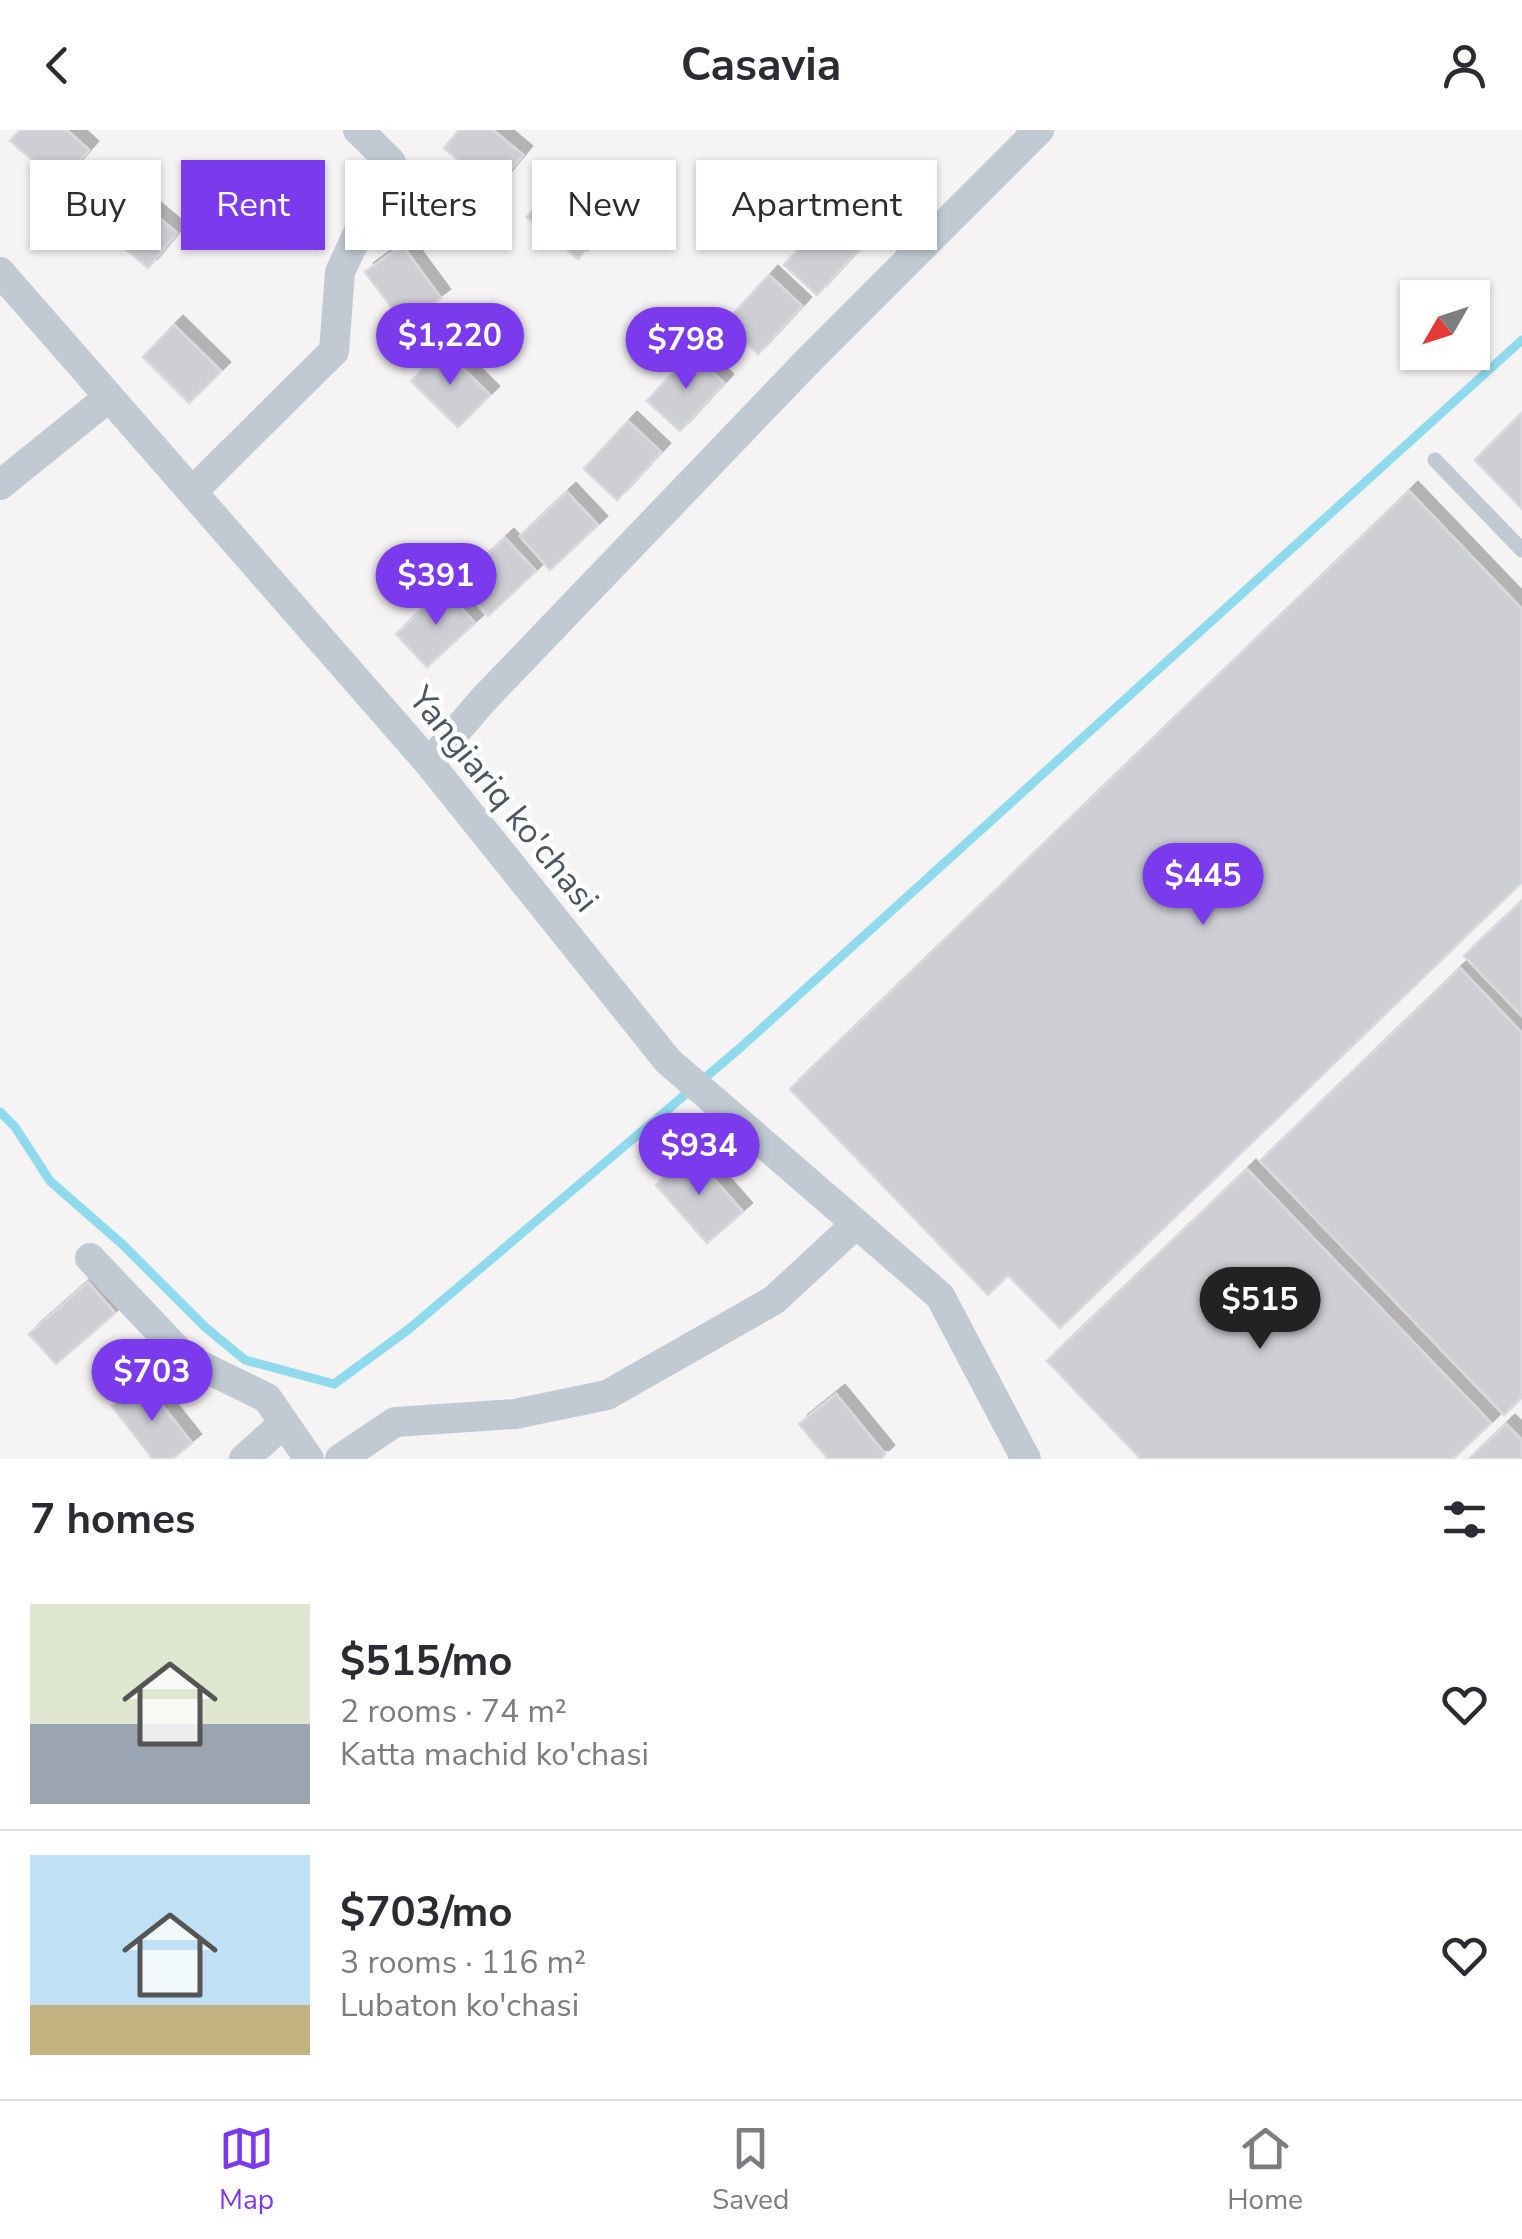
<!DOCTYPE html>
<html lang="en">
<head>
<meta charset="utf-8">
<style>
  body { margin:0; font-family:"Nunito Sans",sans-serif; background:#f2f2f3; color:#2b2b33; height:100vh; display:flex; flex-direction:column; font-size:38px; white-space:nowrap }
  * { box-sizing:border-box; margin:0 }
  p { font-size:32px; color:#7c7c81 }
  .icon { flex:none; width:55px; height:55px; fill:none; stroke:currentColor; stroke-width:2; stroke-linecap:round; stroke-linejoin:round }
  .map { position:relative; height:1329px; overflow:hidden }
  .panel { display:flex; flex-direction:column; background:#fff; flex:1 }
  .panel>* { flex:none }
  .banner { position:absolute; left:30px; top:30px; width:1000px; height:90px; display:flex; gap:20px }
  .needle { width:65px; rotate:231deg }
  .fabs { position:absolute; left:1400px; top:150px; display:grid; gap:20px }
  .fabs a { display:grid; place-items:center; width:90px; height:90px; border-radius:0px; background:#fff; box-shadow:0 2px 8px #0004; font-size:50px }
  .price { position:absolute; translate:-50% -85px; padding:0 22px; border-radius:35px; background:#7c3aed; color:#fff; font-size:32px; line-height:65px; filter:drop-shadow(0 2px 5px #0008) }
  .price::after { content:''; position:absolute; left:50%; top:60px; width:30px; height:22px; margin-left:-15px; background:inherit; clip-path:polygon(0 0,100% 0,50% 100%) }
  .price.selected { background:#222; color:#fff }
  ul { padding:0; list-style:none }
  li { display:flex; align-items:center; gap:30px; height:250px; padding:0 30px }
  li+li { border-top:2px solid #e1e1e2 }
  li span { display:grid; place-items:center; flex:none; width:280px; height:200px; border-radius:0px; color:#555 }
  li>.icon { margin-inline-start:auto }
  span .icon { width:120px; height:120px; fill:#fffc; stroke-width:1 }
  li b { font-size:42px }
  h2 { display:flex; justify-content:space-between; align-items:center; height:120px; padding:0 30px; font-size:42px }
  .pill { padding:0 35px; border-radius:0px; background:#fff; box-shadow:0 2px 8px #0004; font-size:35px; line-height:90px }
  .pill.selected { background:#7c3aed; color:#fff }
  header { display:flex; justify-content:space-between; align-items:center; height:130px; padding:0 30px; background:#fff; font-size:45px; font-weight:700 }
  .tabs { display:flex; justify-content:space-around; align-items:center; height:140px; border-top:2px solid #e1e1e2; background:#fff; font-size:28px; color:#7c7c81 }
  .tabs a { display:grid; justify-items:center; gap:5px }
  .tabs .selected { color:#7c3aed }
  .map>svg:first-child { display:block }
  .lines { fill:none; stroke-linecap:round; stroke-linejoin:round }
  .stream { stroke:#90daee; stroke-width:9 }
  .building { fill:#cdcfd5; stroke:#d7d9de; stroke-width:2.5; filter:url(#shadow) }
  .service { stroke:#c1cad2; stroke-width:15 }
  .minor { stroke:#c1cad2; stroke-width:30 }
  .labels { text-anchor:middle; stroke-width:9; stroke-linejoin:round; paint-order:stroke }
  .street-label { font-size:35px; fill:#4a5661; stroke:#fff }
</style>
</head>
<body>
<header><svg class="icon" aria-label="back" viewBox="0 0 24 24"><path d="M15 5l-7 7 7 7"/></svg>Casavia<svg class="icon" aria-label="person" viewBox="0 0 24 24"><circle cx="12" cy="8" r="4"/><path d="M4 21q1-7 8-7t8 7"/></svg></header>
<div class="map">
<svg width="1522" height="1329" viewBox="0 0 1522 1329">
  <defs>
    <filter id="shadow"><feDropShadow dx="9" dy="-9" stdDeviation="0" flood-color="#0004"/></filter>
  </defs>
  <rect width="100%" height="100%" fill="#f5f3f3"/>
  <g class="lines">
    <path class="stream" d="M0,982l15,15 35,54 72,63 83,83 40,33 89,24 75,-55 331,-281 782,-708"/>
  </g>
  <path class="building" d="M20,0h47l22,20 -29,34 -50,-43z
    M459,0h34l30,25 -29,35 -50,-42z
    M556,52l50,42 -28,35 -51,-42z
    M127,61l50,42 -29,35 -50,-42z
    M828,86l33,31 -44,48 -33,-30z
    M402,115l39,53 -36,27 -40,-53z
    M769,145l33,31 -44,48 -33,-31z
    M174,195l47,46 -32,32 -46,-46z
    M443,219l47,46 -32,32 -47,-46z
    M691,223l33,30 -44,48 -33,-30z
    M1522,283v96l-47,-49z
    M628,291l33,31 -44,48 -33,-31z
    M1409,361l113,118v273l-462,446 -52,-53 -20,20 -198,-206z
    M567,362l31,33 -48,45 -30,-34z
    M505,408l31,33 -48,45 -31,-33z
    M444,460l31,33 -48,44 -31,-33z
    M1522,771v115l-58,-60z
    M1460,838l62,65v364l-18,18 -244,-254z
    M691,1023l52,59 -36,31 -51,-58z
    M1247,1039l244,254 -38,36h-312l-94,-98z
    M88,1152l27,31 -59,51 -27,-30z
    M143,1251l49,62 -20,16h-19l-41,-53z
    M836,1264l49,60 -5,5h-52l-29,-35z
    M1506,1294l16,16v19h-53z"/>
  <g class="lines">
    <path class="service" d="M1435,330l87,90"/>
    <path class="minor" d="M0,142l429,491 239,298 272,235 86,163
      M0,355l109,-88
      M193,361l141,-140 6,-79 51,-110 -33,-32
      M429,633l54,-63 323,-337 233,-233
      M90,1128l95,100 82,40 42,61
      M244,1329l40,-36
      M340,1329l55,-37 120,-8 92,-19 167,-95 82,-76"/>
  </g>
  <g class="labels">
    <g class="street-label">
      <text transform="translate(504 669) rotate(51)" y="12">Yangiariq ko'chasi</text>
    </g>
  </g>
</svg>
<div class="fabs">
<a><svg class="needle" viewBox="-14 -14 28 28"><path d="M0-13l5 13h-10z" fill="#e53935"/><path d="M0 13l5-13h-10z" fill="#7c7c81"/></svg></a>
</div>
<b class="price" style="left:450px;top:258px">$1,220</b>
<b class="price" style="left:686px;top:262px">$798</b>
<b class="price" style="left:436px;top:498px">$391</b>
<b class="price" style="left:1203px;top:798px">$445</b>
<b class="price" style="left:699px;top:1068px">$934</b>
<b class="price selected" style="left:1260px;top:1222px">$515</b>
<b class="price" style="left:152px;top:1294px">$703</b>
<div class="banner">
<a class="pill">Buy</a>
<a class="pill selected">Rent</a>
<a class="pill">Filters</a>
<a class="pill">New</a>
<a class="pill">Apartment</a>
</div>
</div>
<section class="panel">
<h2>7 homes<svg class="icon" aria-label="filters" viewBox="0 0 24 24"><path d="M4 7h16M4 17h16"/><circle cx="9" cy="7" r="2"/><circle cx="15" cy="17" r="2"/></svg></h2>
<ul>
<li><span style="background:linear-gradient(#dfe7d0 60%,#9aa5b1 0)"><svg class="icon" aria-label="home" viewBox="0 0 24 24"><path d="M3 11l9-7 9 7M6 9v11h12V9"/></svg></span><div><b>$515/mo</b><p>2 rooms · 74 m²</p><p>Katta machid ko'chasi</p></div><svg class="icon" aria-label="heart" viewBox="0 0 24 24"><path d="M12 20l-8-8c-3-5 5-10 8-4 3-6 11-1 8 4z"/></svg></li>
<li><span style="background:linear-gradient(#bfe0f5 75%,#c2b280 0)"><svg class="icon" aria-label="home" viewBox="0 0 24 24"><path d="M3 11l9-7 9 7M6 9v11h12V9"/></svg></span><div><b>$703/mo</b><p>3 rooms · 116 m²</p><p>Lubaton ko'chasi</p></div><svg class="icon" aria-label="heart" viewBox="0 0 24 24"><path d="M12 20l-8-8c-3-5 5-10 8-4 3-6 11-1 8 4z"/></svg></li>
</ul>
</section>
<nav class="tabs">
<a class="selected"><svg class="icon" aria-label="map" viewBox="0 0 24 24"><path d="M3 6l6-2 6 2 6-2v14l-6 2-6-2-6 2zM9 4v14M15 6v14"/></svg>Map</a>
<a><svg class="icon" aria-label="saved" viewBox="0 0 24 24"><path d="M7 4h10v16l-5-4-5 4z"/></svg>Saved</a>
<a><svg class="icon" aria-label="home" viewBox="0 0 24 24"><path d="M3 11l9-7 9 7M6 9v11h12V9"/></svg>Home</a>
</nav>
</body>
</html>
